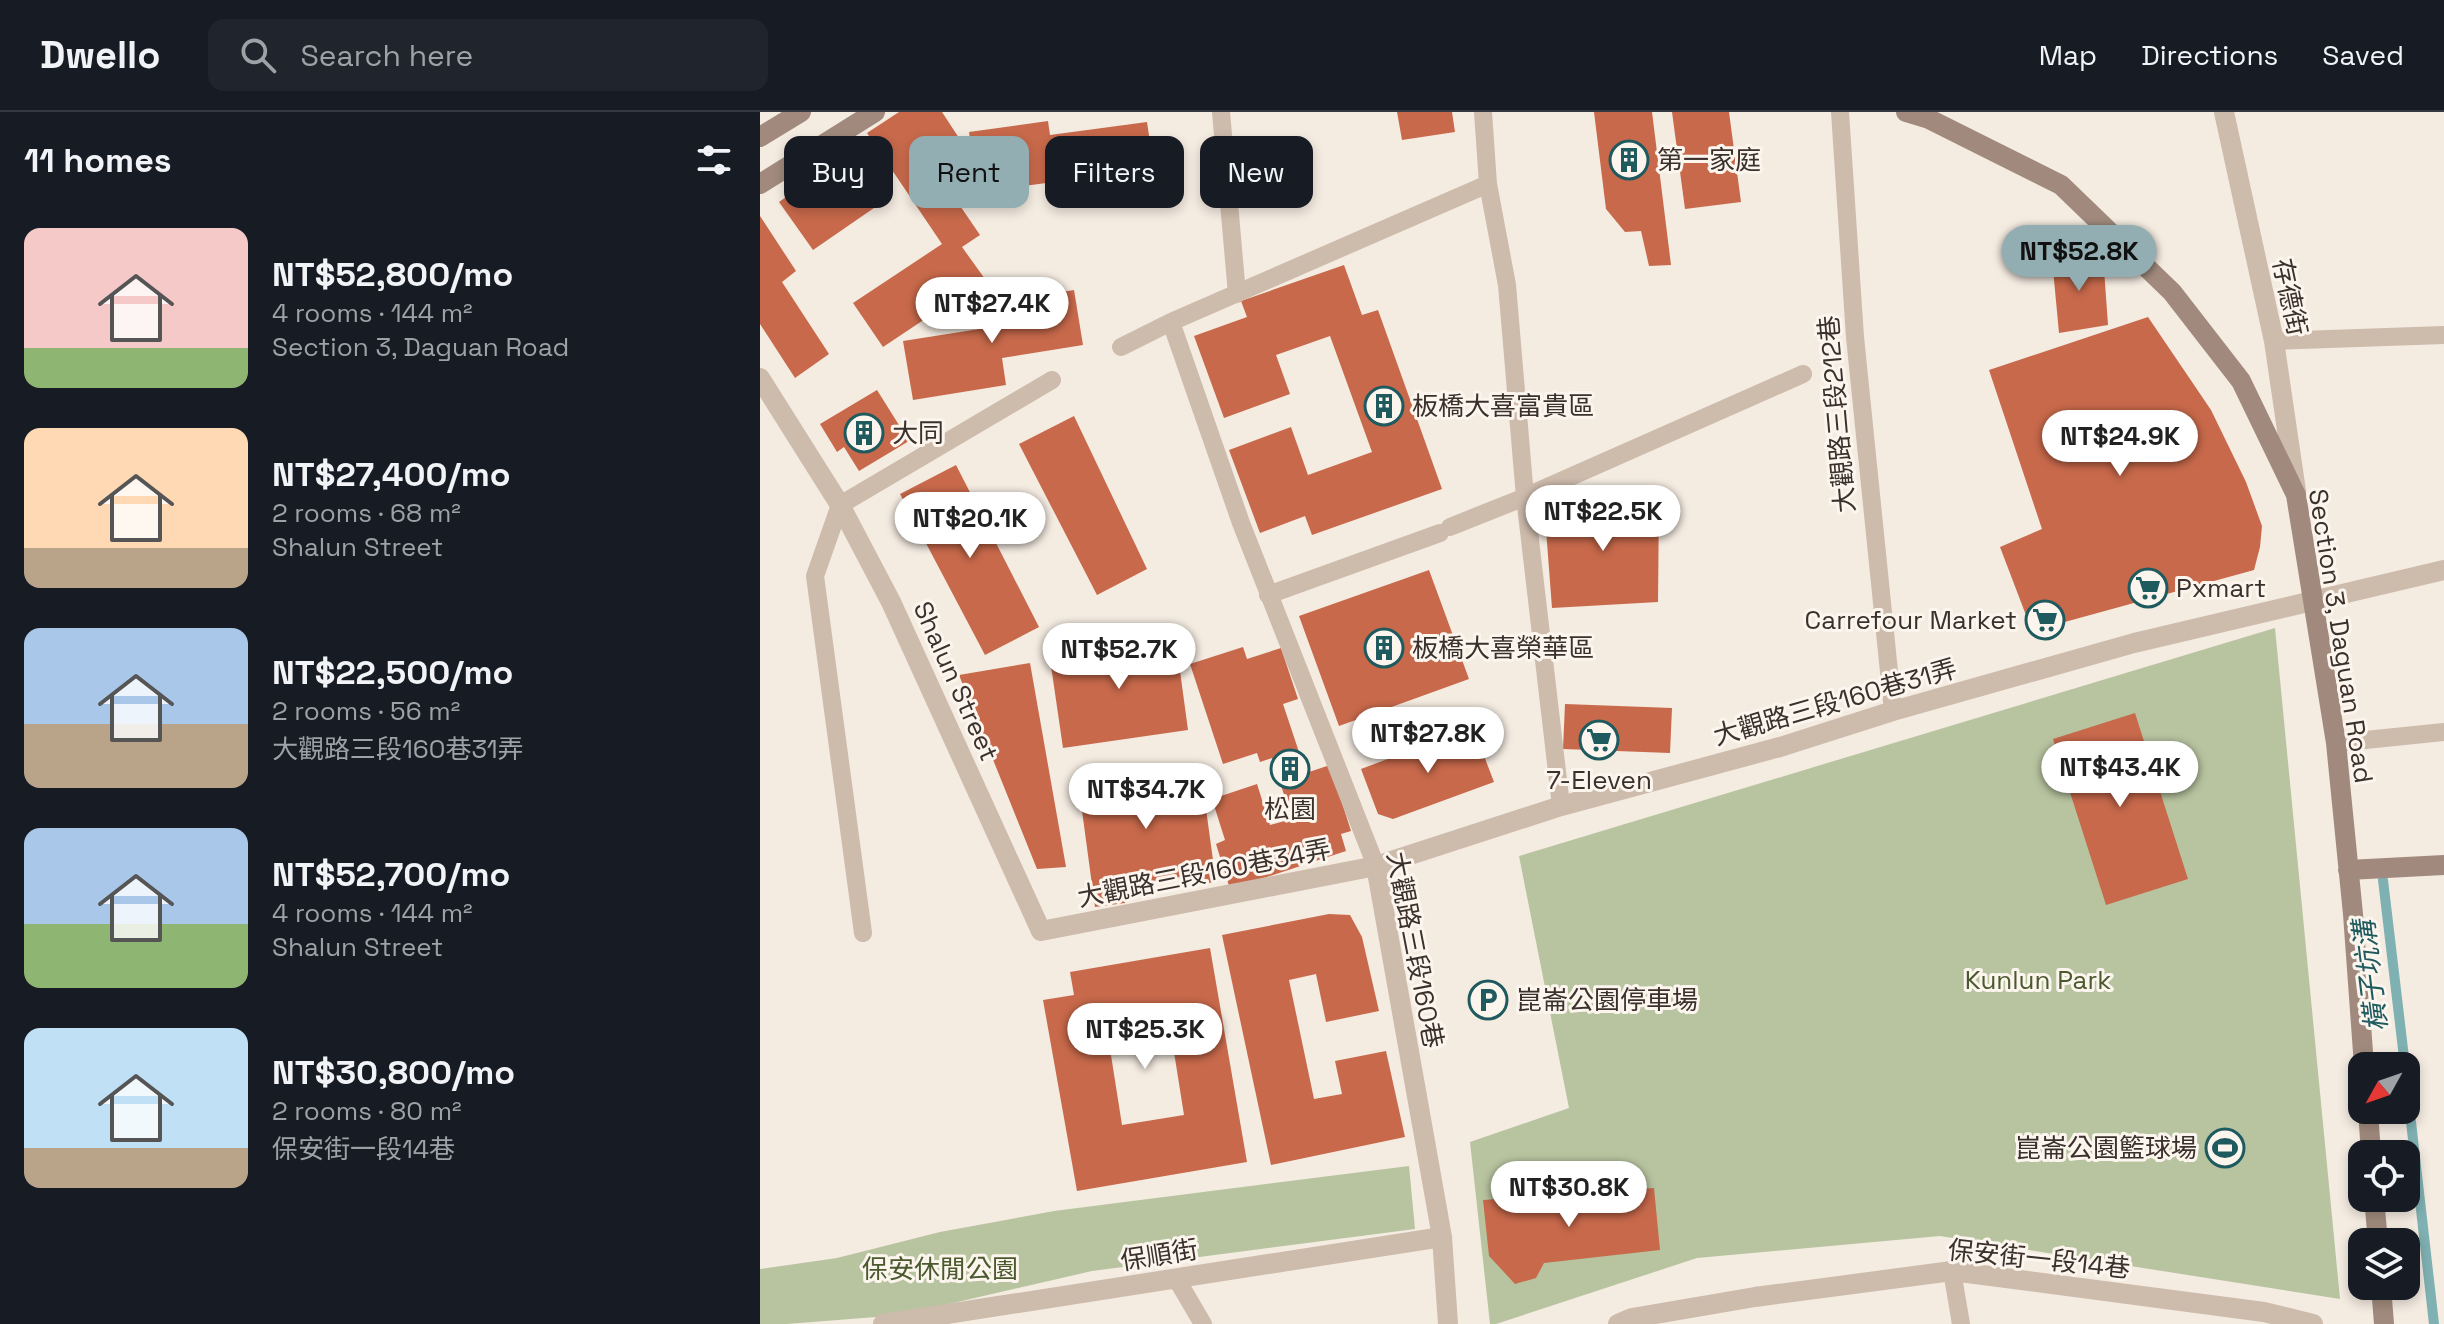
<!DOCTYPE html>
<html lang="en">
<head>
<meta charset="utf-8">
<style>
  body { margin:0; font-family:"Space Grotesk","Noto Sans TC",sans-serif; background:#20242c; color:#f1f3f6; height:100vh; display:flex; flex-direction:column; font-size:30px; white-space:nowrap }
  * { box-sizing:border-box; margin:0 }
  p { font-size:26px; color:#9ea1a6 }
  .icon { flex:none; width:44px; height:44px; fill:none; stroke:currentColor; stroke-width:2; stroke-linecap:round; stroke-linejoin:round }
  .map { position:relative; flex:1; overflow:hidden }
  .details { display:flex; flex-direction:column; background:#171b24; width:760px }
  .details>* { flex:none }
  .hud { position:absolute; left:24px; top:24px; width:760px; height:72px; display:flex; gap:16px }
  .needle { width:52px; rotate:230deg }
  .tools { position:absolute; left:1588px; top:940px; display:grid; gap:16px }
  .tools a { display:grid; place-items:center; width:72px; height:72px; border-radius:16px; background:#171b24; box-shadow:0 4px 12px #0003; font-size:40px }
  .price { position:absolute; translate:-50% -68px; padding:0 18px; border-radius:28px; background:#fff; color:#222; font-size:26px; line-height:52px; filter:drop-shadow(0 2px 4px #0008) }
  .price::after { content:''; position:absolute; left:50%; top:48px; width:24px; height:18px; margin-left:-12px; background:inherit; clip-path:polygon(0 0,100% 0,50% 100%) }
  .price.active { background:#92aeb2; color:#111 }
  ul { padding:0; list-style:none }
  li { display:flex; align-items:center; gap:24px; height:200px; padding:0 24px }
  li span { display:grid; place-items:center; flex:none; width:224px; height:160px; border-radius:16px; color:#555 }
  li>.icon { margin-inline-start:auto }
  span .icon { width:96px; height:96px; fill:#fffc; stroke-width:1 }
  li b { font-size:34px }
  h2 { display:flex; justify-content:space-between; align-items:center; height:96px; padding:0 24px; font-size:34px }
  .chip { padding:0 28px; border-radius:16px; background:#171b24; box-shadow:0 4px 12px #0003; font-size:28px; line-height:72px }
  .chip.active { background:#92aeb2; color:#111 }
  header { display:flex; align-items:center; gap:48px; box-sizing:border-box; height:112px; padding:0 40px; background:#171b24; border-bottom:2px solid #363941 }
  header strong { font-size:38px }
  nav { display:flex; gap:44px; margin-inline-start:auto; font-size:28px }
  .search { width:560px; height:72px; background:#20242c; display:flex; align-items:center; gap:20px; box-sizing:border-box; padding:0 28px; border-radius:16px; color:#9ea1a6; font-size:30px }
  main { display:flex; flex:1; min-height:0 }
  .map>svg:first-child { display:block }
  .green { fill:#b8c4a0 }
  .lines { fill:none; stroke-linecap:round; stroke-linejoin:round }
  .stream { stroke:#7fb0b2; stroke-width:10 }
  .building { fill:#c8694b; fill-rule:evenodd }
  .lane { stroke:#cdbbac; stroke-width:18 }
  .street { stroke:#cdbbac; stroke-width:20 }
  .secondary { stroke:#a18a7d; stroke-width:20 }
  .labels { text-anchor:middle; stroke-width:6; stroke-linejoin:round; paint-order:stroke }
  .poi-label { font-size:26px; fill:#3b302b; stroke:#fbf5ee; text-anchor:start }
  .street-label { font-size:26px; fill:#3b302b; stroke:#fbf5ee }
  .park-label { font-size:26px; fill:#4a5a2e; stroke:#fbf5ee }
  .water-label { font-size:28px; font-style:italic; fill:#1f5a5e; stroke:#fbf5ee }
</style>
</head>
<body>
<header>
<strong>Dwello</strong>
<div class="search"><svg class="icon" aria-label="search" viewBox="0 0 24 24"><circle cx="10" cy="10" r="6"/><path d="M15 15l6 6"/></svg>Search here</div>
<nav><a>Map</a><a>Directions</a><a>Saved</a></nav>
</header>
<main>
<section class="details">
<h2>11 homes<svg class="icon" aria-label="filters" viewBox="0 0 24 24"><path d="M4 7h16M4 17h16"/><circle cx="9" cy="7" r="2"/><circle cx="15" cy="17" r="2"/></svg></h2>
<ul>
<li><span style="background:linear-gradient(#f6c9c9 75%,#8fb573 0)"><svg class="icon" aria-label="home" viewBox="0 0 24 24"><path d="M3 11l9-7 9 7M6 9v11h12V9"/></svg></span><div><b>NT$52,800/mo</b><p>4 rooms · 144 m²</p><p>Section 3, Daguan Road</p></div></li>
<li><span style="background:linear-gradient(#ffd9b3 75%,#b9a48a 0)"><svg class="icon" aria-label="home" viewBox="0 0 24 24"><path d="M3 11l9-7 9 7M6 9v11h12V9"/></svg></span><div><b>NT$27,400/mo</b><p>2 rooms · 68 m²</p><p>Shalun Street</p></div></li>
<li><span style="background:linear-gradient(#a9c7e8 60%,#b9a48a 0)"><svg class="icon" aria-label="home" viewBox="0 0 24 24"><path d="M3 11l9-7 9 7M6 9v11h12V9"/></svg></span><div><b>NT$22,500/mo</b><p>2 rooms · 56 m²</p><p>大觀路三段160巷31弄</p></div></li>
<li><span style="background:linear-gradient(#a9c7e8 60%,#8fb573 0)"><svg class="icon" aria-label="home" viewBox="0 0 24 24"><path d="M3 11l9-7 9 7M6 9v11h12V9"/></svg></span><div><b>NT$52,700/mo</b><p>4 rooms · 144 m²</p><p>Shalun Street</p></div></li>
<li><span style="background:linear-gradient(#bfe0f5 75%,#b9a48a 0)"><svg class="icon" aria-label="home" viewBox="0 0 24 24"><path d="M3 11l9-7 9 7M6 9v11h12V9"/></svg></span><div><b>NT$30,800/mo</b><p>2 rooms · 80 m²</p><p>保安街一段14巷</p></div></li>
</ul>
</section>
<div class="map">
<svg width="1684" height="1212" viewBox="0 0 1684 1212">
  <rect width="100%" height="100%" fill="#f4ebe1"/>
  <path class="green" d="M1515,516l65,671 -400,-63 -243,22 -201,66h-6l-20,-182 99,-34 -50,-252z
    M649,1054l6,63 -323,42 -191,44 -114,9h-27v-55l77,-11 103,-26 114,-21z"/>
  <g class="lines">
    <path class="stream" d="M1623,768l22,186
      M1646,966l28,246"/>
  </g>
  <path class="building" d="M139,0h43l17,26 -20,14 24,34 -11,8 28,41 -18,12 23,32 -102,68 -30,-44 89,-59 -75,-111z
    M637,0h55l3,20 -53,8z
    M834,0h58l19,153 -22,1 -8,-35 -16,1 -19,-23z
    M912,0h57l12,90 -56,7z
    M288,9l2,14 97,-13 10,68 -100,14 -3,-22 -77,10 -8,-60z
    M80,47l34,49 -61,42 -34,-48z
    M0,104l36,55 -14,11 47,72 -34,24 -35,-54z
    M1291,136l53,21 4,56 -49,8z
    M584,153l18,50 16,-5 64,179 -130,46 -7,-19 -45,17 -31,-83 62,-23 17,48 64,-23 -42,-116 -54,19 14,39 -66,24 -30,-82 53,-19 -6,-16z
    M314,178l9,55 -81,13 4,27 -93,15 -10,-59 89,-14 -3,-23z
    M1388,205l63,93 35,72 16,44 -2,21 -6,23 -222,61 -32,-84 42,-18 -53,-159z
    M117,278l32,51 -50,30 -15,-24 -7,5 -17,-28z
    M314,304l73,153 -50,26 -78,-151z
    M196,353l83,162 -54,28 -85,-161z
    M899,388l-1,102 -106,6 -8,-105z
    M669,458l40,109 -130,47 -40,-110z
    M415,522l13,96 -125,18 -14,-96z
    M483,535l4,12 34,-11 17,51 -15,5 23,69 24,-8 21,66 -10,3 5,17 -116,38 -14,-45 9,-4 -13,-41 45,-15 13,41 22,-6 -20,-61 -12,4 -3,-9 -34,11 -33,-100z
    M270,551l36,204 -29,2 -78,-194z
    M805,592l107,4 -2,45 -107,-4z
    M1375,601l53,166 -82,26 -53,-166z
    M713,615l21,55 -101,37 -15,-5 -17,-45z
    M440,653l16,117 -34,4 -1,-9 -58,8 2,18 -30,4 -17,-126z
    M569,802l21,1 12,22 17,74 -53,11 -10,-48 -27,6 25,119 28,-5 -7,-33 51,-10 19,86 -134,28 -49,-230z
    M450,836l37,214 -170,29 -34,-191 31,-5 -4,-23zM407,896l17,107 -62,10 -17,-108z
    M894,1076l6,62 -116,13 -8,15 -21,6 -26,-28 -6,-56z"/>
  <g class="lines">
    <path class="lane" d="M461,0l16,182
      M723,0l5,72 19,101 18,212 36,309
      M1080,0l15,225 38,374
      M411,210l70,201 135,343
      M1514,229l170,-6
      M361,235l50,-25 317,-138
      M690,415l75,-30 278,-123
      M508,483l172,-62
      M1576,631l108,-11
      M103,821l-48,-357 25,-71 212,-125
      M1192,1159l9,53
      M416,1166l27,46"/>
    <path class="street" d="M1464,0l50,229 22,150
      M0,266l80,127 51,97 150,329 335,-65 185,-60 219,-59 113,-36 241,-68 310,-73
      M616,754l66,371 6,87
      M123,1212l559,-87
      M858,1212l14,-6 123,-21 197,-26 312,41 49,12"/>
    <path class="secondary" d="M1146,0l23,7 132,66 111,107 69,89 55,114 40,248 17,171 11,152
      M0,25l41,-25
      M0,72l115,-72
      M1588,758l96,-5
      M1608,998l3,44
      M1614,1086l4,44
      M1621,1174l3,38"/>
  </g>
  <defs>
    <g id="building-ring" transform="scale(2)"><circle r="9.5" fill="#fbf5ee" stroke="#1f5a5e" stroke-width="1.5"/><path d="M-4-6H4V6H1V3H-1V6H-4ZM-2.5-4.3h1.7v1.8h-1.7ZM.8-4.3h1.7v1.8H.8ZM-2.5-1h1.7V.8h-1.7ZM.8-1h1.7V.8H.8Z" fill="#1f5a5e"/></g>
    <g id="supermarket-ring" transform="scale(2)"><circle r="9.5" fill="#fbf5ee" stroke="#1f5a5e" stroke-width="1.5"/><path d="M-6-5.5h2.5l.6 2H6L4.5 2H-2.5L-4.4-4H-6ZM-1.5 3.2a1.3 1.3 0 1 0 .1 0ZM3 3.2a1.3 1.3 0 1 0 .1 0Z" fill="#1f5a5e"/></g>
    <g id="parking-ring" transform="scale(2)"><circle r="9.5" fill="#fbf5ee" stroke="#1f5a5e" stroke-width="1.5"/><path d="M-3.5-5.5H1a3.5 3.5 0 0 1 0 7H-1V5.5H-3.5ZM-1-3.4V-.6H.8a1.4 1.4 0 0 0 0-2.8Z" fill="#1f5a5e"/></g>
    <g id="stadium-ring" transform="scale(2)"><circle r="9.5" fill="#fbf5ee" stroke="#1f5a5e" stroke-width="1.5"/><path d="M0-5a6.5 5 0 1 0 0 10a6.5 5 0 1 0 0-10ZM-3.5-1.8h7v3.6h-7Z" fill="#1f5a5e"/></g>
  </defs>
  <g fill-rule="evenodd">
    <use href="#building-ring" x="869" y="48"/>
    <use href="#building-ring" x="624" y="294"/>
    <use href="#building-ring" x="104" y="321"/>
    <use href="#supermarket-ring" x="1388" y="476"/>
    <use href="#supermarket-ring" x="1285" y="508"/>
    <use href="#building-ring" x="624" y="536"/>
    <use href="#supermarket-ring" x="839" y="628"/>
    <use href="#building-ring" x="530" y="657"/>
    <use href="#parking-ring" x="728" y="888"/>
    <use href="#stadium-ring" x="1465" y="1036"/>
  </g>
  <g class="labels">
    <g class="poi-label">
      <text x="897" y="57">第一家庭</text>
      <text x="652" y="303">板橋大喜富貴區</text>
      <text x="132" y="330">大同</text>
      <text x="1416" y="485">Pxmart</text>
      <text x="1257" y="517" text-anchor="end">Carrefour Market</text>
      <text x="652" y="545">板橋大喜榮華區</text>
      <text x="839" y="677" text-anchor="middle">7-Eleven</text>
      <text x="530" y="706" text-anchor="middle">松園</text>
      <text x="756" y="897">崑崙公園停車場</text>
      <text x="1437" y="1045" text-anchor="end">崑崙公園籃球場</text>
    </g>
    <g class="street-label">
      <text transform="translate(1530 185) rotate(78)" y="9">存德街</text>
      <text transform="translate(1077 302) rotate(-95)" y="9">大觀路三段212巷</text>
      <text transform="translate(1581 524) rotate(81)" y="9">Section 3, Daguan Road</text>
      <text transform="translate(196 569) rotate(66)" y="9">Shalun Street</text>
      <text transform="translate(1075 590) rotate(-16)" y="9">大觀路三段160巷31弄</text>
      <text transform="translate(444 761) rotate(-11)" y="9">大觀路三段160巷34弄</text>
      <text transform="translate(655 838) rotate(79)" y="9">大觀路三段160巷</text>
      <text transform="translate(399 1143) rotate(-9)" y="9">保順街</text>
      <text transform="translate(1279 1147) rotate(6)" y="9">保安街一段14巷</text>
    </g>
    <g class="park-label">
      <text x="1278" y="877">Kunlun Park</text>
      <text x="180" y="1166">保安休閒公園</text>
    </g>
    <g class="water-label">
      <text transform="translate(1610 864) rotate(-97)" y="10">橫子坑溝</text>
    </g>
  </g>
</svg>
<div class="tools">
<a><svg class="needle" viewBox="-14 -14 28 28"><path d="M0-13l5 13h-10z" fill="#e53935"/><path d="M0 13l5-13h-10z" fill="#9ea1a6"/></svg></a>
<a><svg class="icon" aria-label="locate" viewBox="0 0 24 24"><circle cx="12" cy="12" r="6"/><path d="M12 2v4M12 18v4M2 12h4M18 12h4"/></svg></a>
<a><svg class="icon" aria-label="layers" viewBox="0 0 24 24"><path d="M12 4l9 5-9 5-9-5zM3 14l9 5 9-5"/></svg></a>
</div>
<b class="price active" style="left:1319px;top:181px">NT$52.8K</b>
<b class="price" style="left:232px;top:233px">NT$27.4K</b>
<b class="price" style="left:1360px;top:366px">NT$24.9K</b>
<b class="price" style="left:843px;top:441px">NT$22.5K</b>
<b class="price" style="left:210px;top:448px">NT$20.1K</b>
<b class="price" style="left:359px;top:579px">NT$52.7K</b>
<b class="price" style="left:668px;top:663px">NT$27.8K</b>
<b class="price" style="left:1360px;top:697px">NT$43.4K</b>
<b class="price" style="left:386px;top:719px">NT$34.7K</b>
<b class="price" style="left:385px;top:959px">NT$25.3K</b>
<b class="price" style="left:809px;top:1117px">NT$30.8K</b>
<div class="hud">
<a class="chip">Buy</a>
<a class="chip active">Rent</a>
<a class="chip">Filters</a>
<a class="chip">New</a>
</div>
</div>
</main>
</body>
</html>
